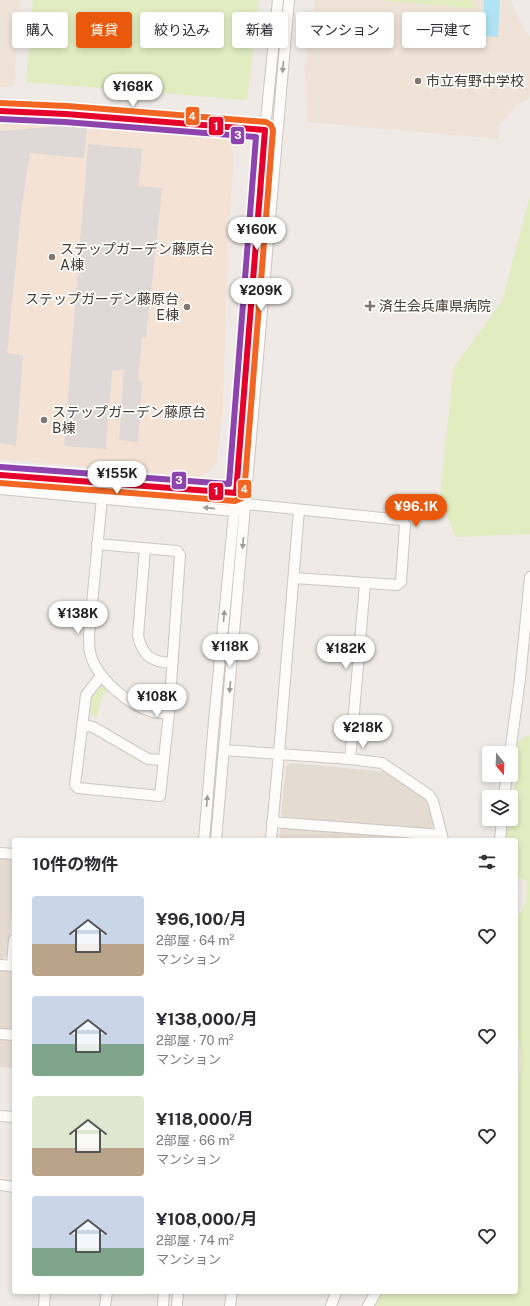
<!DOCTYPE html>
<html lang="ja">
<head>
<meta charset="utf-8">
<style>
  body { margin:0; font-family:"Public Sans","Noto Sans JP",sans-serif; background:#f2f2f3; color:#2b2b33; height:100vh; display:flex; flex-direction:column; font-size:15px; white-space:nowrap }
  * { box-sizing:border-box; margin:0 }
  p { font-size:13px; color:#7c7c81 }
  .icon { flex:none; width:22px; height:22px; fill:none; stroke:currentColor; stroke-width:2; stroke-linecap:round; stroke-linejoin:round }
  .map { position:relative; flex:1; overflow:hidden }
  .panel { position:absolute; left:12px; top:838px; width:506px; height:456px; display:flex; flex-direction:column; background:#fff; border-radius:4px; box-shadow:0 2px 6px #0003 }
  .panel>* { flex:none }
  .banner { position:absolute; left:12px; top:12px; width:506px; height:36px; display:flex; gap:8px }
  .needle { width:26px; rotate:161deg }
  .tools { position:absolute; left:482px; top:746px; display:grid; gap:8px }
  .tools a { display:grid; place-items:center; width:36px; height:36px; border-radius:4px; background:#fff; box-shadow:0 2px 6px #0003; font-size:20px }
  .price { position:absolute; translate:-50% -34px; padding:0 9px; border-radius:14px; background:#fff; color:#222; font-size:13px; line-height:26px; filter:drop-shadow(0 1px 2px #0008) }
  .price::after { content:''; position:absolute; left:50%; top:24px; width:12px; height:9px; margin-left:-6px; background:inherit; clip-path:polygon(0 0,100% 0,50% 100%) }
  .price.active { background:#ea580c; color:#fff }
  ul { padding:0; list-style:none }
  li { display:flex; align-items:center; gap:12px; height:100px; padding:0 20px }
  li span { display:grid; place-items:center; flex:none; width:112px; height:80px; border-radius:4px; color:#555 }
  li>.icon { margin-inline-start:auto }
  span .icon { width:48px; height:48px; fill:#fffc; stroke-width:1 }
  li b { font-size:17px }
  h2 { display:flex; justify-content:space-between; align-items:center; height:48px; padding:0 20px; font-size:17px }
  .chip { padding:0 14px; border-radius:4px; background:#fff; box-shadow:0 2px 6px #0003; font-size:14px; line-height:36px }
  .chip.active { background:#ea580c; color:#fff }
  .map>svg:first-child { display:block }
  .residential { fill:#e4dbd1 }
  .commercial { fill:#f4e3d5 }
  .education { fill:#eee3d6 }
  .green { fill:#e1ecc1 }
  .parking { fill:#ded9d6 }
  .water { fill:#afe2f2 }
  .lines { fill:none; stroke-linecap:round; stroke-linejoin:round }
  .minor-casing { stroke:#cbc6c1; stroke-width:12 }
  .minor { stroke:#fdfcfb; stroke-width:10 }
  .bus-1-casing { stroke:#fff; stroke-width:9 }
  .bus-2-casing { stroke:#fff; stroke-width:9 }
  .bus-3-casing { stroke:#fff; stroke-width:9 }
  .bus-1 { stroke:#e4002b; stroke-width:6 }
  .bus-2 { stroke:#8e44ad; stroke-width:6 }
  .bus-3 { stroke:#f26522; stroke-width:6 }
  .oneway { fill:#a09b96 }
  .poi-dot { fill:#807870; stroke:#fff; stroke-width:1.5 }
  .labels { text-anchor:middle; stroke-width:3.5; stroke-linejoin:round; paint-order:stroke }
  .poi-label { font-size:14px; fill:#443a31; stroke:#fff; text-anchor:start }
  .line-badge { stroke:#fff; stroke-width:1.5 }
  .badge-label { font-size:11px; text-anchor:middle; font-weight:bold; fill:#fff }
</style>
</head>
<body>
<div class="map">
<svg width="530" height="1306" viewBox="0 0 530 1306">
  <rect width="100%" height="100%" fill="#efeae5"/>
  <path class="residential" d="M290,763l99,9 38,27 8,25 -6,6 -146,-13 -2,-5 5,-46z
    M284,826l151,12 2,2h-158l1,-9z
    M0,856l14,3v32l-6,64 -5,4h-3z
    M0,969l14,1v60l-14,-1z
    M0,1037l14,2v29l-14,-1z"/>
  <path class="commercial" d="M7,121l130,9 92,10 5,16 -7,103 -4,150 -7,56 -14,12 -202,-18v-337z"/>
  <path class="education" d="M0,0h20l-6,86 -14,1z
    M315,0h196l7,18 12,19v59l-1,4 -12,4 -19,22 1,13 -192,-17 -2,-56z"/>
  <path class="green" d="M33,0h226l-12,100 -221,-18z
    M377,0h94l6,9z
    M530,196v338l-75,3 -15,-42 14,-128 48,-66z
    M97,682l11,7 -7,11 -4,18 -8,-5 -1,-14z
    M529,735l1,2v569h-156l7,-14h135v-188c3,-22 9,-52 0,-73v-114l3,-1 7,-15 1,-19 -7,-5 -4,4v-41h-10l1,-21h4v-22l8,-22 -2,-33z"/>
  <path class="parking" d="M61,126l26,2 -3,30 -54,-5 -9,58 -14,142 16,2 -7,91 -16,-3v-312z
    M88,144l54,5 -3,37 23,2 -16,150h-4l-4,43 4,1 -4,60 -19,-2 5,-70 -12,1 -6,78 -42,-3z"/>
  <path class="water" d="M484,0h16l-2,37 -16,-1z"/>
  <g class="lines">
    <g class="minor-casing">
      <path id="minor" d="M0,111l66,3 205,17
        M0,475l236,18 3,4
        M0,489l234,22 12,-7 156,16 3,5 -4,57 -4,3 -103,-7
        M102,497l-13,139c0,5 0,11 1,16 5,25 39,54 63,60 5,1 11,1 16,1
        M97,544l80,7 3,4 -11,158 -9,83 -82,-8 -3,-3 11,-90 15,-19
        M145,548l-7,88c5,20 13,26 34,27
        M82,725l11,2 55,32 16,1
        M224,750l126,9 32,4 47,32 4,6 10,39
        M510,753l10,-74 10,-102
        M350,759l15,-176
        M504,797l3,-22
        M272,822l170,13
        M204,840l10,-119 22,-228 29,-363 13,-130
        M216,840l73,-840
        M271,840l8,-87 20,-243
        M500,840l2,-21
        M0,853l14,1
        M0,965l14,1
        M12,965l2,-25
        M0,1034l14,1
        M0,1116l14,1
        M0,1185l14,2
        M44,1306l1,-14
        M105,1306l2,-14
        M163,1306l1,-14
        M177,1306l1,-14
        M230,1306l2,-14
        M331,1306l5,-14
        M368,1306l8,-14"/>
    </g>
    <use href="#minor" class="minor"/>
    <g class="bus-1-casing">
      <path id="bus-1" d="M0,111l66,3 199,16 -29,363 -236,-18"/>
    </g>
    <g class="bus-2-casing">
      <path id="bus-2" d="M0,119l65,3 191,15 -27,347 -228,-17"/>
    </g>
    <g class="bus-3-casing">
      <path id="bus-3" d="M0,483l235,18 7,-3 2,-4 29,-364 -2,-5 -5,-3 -199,-16 -67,-3"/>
    </g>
    <use href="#bus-1" class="bus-1"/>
    <use href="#bus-2" class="bus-2"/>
    <use href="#bus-3" class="bus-3"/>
  </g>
  <defs><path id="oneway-solid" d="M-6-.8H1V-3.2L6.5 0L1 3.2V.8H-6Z"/></defs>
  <g class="oneway">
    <use href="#oneway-solid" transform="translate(283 67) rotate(95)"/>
    <use href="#oneway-solid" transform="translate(209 508) rotate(-174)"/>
    <use href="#oneway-solid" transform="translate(243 543) rotate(95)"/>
    <use href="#oneway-solid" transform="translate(224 616) rotate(-85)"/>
    <use href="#oneway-solid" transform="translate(230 687) rotate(95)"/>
    <use href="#oneway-solid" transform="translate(207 801) rotate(-85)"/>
  </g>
  <g class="poi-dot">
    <circle cx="418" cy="81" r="4"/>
    <circle cx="52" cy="257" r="4"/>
    <path d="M368 300h4v4h4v4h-4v4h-4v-4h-4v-4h4z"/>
    <circle cx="187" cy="307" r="4"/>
    <circle cx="44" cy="420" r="4"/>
  </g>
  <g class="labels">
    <g class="poi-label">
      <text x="426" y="86">市立有野中学校</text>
      <text x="60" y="254">ステップガーデン藤原台<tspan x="60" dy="16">A棟</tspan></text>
      <text x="179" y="304" text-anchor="end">ステップガーデン藤原台<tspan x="179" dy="16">E棟</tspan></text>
      <text x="379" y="311">済生会兵庫県病院</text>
      <text x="52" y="417">ステップガーデン藤原台<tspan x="52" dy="16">B棟</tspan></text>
    </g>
  </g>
  <g class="line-badge">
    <rect x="185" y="106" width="15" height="20" rx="4" fill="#f26522"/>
    <rect x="208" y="116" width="16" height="20" rx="4" fill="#e4002b"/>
    <rect x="230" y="126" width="15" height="19" rx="4" fill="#8e44ad"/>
    <rect x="171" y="471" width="16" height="19" rx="4" fill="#8e44ad"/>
    <rect x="237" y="479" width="15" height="20" rx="4" fill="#f26522"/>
    <rect x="208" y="482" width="16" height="19" rx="4" fill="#e4002b"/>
  </g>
  <g class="badge-label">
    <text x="192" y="120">4</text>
    <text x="216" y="130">1</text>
    <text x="238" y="139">3</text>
    <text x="179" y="484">3</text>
    <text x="244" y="493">4</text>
    <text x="216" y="495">1</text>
  </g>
</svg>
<div class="tools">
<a><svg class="needle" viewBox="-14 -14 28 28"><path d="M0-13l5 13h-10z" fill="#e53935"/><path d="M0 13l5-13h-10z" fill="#7c7c81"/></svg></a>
<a><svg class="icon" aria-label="layers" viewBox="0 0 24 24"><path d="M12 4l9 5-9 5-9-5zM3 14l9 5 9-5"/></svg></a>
</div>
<b class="price" style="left:133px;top:108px">¥168K</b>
<b class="price" style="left:257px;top:251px">¥160K</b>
<b class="price" style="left:261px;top:312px">¥209K</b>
<b class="price" style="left:117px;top:495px">¥155K</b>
<b class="price active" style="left:416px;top:528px">¥96.1K</b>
<b class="price" style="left:78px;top:635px">¥138K</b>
<b class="price" style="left:230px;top:668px">¥118K</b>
<b class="price" style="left:346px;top:670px">¥182K</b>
<b class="price" style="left:157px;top:718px">¥108K</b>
<b class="price" style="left:363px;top:749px">¥218K</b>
<div class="banner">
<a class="chip">購入</a>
<a class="chip active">賃貸</a>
<a class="chip">絞り込み</a>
<a class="chip">新着</a>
<a class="chip">マンション</a>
<a class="chip">一戸建て</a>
</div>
<section class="panel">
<h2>10件の物件<svg class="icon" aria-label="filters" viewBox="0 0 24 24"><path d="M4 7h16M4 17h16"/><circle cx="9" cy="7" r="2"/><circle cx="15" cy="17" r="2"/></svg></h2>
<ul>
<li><span style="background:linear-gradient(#c9d6e8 60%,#b9a48a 0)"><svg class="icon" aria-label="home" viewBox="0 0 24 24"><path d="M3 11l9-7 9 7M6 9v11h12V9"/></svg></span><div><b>¥96,100/月</b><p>2部屋 · 64 m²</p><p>マンション</p></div><svg class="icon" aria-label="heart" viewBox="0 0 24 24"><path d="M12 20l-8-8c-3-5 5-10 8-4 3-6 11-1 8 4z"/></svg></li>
<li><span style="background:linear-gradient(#c9d6e8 60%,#7fa58c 0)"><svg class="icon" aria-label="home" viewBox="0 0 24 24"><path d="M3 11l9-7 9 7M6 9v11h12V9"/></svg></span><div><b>¥138,000/月</b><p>2部屋 · 70 m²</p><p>マンション</p></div><svg class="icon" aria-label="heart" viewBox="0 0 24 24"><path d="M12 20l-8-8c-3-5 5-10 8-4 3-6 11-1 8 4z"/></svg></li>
<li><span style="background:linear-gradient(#dfe7d0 65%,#b9a48a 0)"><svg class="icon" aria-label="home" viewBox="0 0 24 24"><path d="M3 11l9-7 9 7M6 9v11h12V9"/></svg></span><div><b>¥118,000/月</b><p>2部屋 · 66 m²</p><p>マンション</p></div><svg class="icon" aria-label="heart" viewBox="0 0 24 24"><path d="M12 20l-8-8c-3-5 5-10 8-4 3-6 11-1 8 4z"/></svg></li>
<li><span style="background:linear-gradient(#c9d6e8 65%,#7fa58c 0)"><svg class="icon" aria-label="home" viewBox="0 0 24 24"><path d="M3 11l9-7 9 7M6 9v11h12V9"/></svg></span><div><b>¥108,000/月</b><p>2部屋 · 74 m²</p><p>マンション</p></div><svg class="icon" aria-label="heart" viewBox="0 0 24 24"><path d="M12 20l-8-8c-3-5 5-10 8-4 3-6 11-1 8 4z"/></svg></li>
</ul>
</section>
</div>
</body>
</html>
